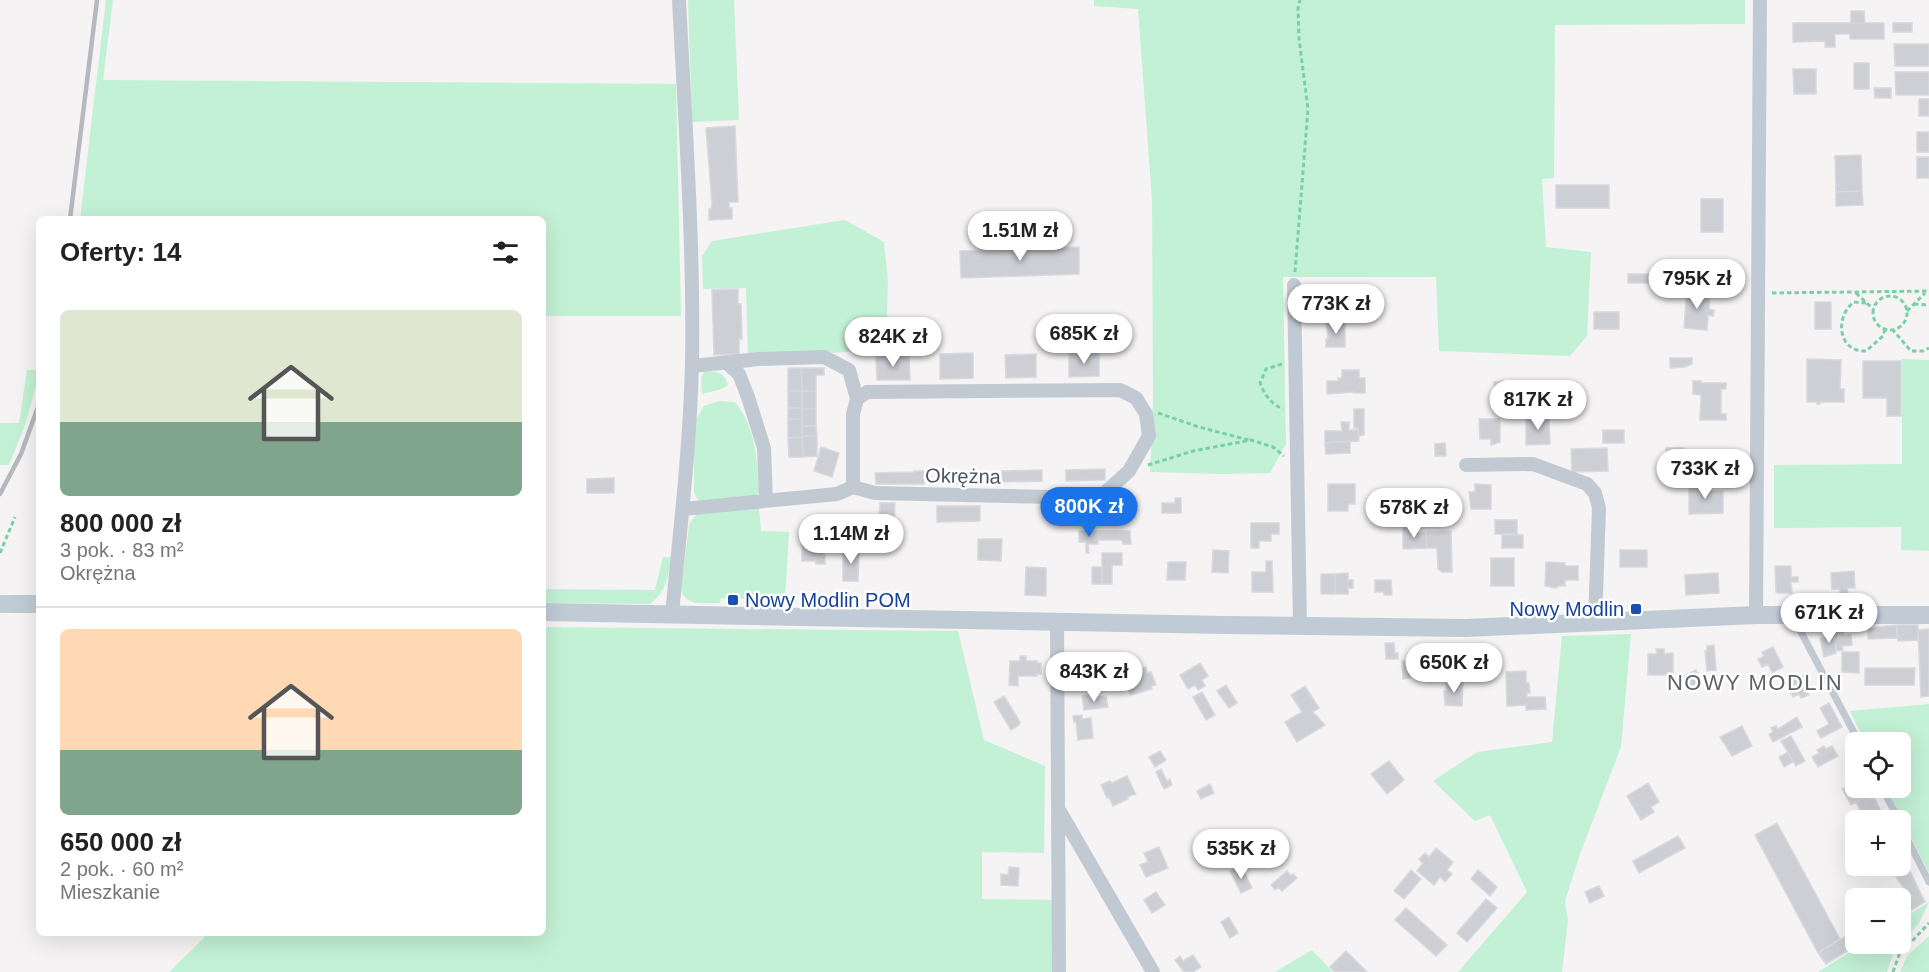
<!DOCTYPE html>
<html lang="pl">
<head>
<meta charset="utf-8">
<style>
  body { margin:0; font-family:Arial,sans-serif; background:#f6f6f6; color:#222; height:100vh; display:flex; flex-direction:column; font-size:22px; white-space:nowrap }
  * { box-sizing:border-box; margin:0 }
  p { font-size:20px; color:#767676 }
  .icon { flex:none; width:33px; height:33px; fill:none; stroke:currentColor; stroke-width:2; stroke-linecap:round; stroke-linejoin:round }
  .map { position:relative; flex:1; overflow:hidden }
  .panel { position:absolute; left:36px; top:216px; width:510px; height:720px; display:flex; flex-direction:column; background:#fff; border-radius:9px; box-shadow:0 6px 24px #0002 }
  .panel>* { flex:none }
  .tools { position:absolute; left:1845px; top:732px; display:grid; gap:12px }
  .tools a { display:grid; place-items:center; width:66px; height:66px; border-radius:9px; background:#fff; box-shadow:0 6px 24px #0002; font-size:30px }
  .price { position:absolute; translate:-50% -51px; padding:0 14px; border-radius:21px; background:#fff; color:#222; font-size:20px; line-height:39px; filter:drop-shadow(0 2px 3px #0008) }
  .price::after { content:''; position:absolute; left:50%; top:36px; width:18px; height:14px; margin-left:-9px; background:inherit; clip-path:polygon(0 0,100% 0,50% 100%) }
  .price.on { background:#1a73e8; color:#fff }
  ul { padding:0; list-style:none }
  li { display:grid; align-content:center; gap:12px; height:318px; padding:0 24px }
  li+li { border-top:2px solid #e0e0e0 }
  li span { display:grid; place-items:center; height:186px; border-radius:9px; color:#555 }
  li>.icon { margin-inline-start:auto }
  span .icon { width:108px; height:108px; fill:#fffc; stroke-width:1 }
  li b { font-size:26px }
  h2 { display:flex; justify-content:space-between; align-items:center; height:72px; padding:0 24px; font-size:26px }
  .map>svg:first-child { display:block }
  .green { fill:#c3f1d5 }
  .building { fill:#cdcfd5; stroke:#d7d9de; stroke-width:1.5 }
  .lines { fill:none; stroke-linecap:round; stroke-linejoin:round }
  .path { stroke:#7ad0a6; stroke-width:3; stroke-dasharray:4.5 3; stroke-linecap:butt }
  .lane { stroke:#c1cad2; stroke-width:7 }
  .street { stroke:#c1cad2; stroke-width:14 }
  .secondary { stroke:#c1cbd6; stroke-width:18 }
  .rail { stroke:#b5b8bd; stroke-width:4.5 }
  .transit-dot { fill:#1a4fb4; stroke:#fff; stroke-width:2 }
  .labels { text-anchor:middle; stroke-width:5; stroke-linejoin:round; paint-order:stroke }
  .street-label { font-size:20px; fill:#4a5661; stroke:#fff }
  .transit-label { font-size:20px; fill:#164399; stroke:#fff; text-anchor:start }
  .quarter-label { font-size:22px; letter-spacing:1.5px; fill:#5f6368; stroke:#fff }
</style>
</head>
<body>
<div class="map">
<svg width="1929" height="972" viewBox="0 0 1929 972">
  <rect width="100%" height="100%" fill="#f5f3f3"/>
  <path class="green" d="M106,0h7l-10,80 573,4 5,232h-138v-97h-463z
    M688,0h46l5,120 -47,2z
    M1094,0h651v24l-190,1 -1,153 -12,1 4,68 45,5 -4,84 -17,20 -131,-5 -3,-74h-153l3,167 -16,29 -50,1 -70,-2 3,-69 -1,-203 -14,-191 -44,-3z
    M845,220l39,22 4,39 -2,69 -132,7 -6,-2 -2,-67 -43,1 -1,-33 10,-15z
    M1902,359l27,1v191l-28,-1v-23l-127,1v-63l128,-1z
    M27,370h12v6l-14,49 -16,40h-9v-42h19z
    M705,371c13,1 19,1 23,14l-6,4 -20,5 -1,-17z
    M719,401l16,1c21,26 22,58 24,90l-4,4 -56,5 -5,-8v-70l10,-17z
    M759,507l2,24 28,1 -4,68 -64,-2 -1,5c-16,-1 -33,5 -39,-13l8,-65 4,-7 6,-5z
    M663,557h9c-4,20 -6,35 -22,47l-107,-1v-14l112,1z
    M543,627l415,4 26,109 61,26 -1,87 -62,-1v47l70,1v72h-883l35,-34v-5h339z
    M1631,634l-10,113 -41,107 -15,47 3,19 -6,52h-104l69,-80 -37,-77 -15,6 -42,-40 44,-29 75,-10 10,-106z
    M1929,704v169l-42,-85h13v-46h-35l-15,-31z
    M1929,902l-10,21 -25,29 -7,20h-69l45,-28h37l1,-24z
    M1929,936v36h-29l7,-16z
    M1312,950l21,22h-58z"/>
  <path class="building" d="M1851,11h13l1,12h-14z
    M1793,23h91v16h-34v-5h-15v13h-10v-6l-32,1z
    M1893,23h19v9h-19z
    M1894,44h35v22h-34z
    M1854,63h15v26h-15z
    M1793,69h23v25h-22z
    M1895,72h34v23h-33z
    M1874,88h17v10h-16z
    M1919,99h10v17h-10z
    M735,126l3,76h-9v6h3v11l-23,1v-11h2l1,-6 -6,-75z
    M1917,132h12v20h-12z
    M1861,155l1,36 -26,1 -1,-36z
    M1917,157h12v21h-12z
    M1556,185h53v23h-53z
    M1862,191l1,14 -27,1v-14z
    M1701,199h22v33h-22z
    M1079,247v27l-118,4 -1,-27z
    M1628,274h45v9h-45z
    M1691,287h7v4l12,2 -1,16 5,1 -1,6 -5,-1 -1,15 -23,-2 3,-38 4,1z
    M738,289v15h3l1,35h-3v15l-25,1 -2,-65z
    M1815,302h16v27h-16z
    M1594,312h25v17h-25z
    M1345,322v25h-19v-8h2l-2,-16z
    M973,353v25l-33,1v-25z
    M1069,353h30v23l-30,1z
    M1036,354v23l-30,1 -1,-23z
    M909,355l1,25h-33l-1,-24z
    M1670,358h22v6l-7,3 -15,1z
    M1807,359l34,1 -1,29h4v13h-24v2h-3v-2h-10z
    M1863,361h38v55h-14v-18h-24z
    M788,368h13l1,23h-14z
    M801,368h23v7h-8v16h-14z
    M1342,370h17v8h6v15h-11v-1l-27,2v-13h11v-3h4z
    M1505,381l1,22h-11v-5l-3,-1v-4h3l-1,-11z
    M1693,381h8v2h25v6h-5v25h5v6h-26l1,-25 -8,-1z
    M788,391h14v17h-14z
    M802,391h14v18h-14z
    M788,408h14v11h-14z
    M802,409h14v17h-14z
    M1354,409h10v26l-5,1 -1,-8h-4z
    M1526,418h23l1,26 -24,1z
    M788,419h14v18l-14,1z
    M1479,419h21v23l-9,3v-6h-11z
    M1341,422h8v8h9l1,11 -34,2v-12h17z
    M802,426h14l1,10h-15z
    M1603,430h21v13h-21z
    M802,436h15v20l-14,1z
    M802,437l1,20h-14l-1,-19z
    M1350,441v12l-24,1 -1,-11z
    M1445,443l1,13h-11v-12z
    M821,447l18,6 -7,24 -18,-6z
    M1607,448l1,23 -36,1 -1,-23z
    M1666,448h19v14h-19z
    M1105,469v11l-39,1v-11z
    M1042,470v11l-40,1v-11z
    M914,471h10v13h-48l-1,-11 39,-1z
    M939,472h39v10l-26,2 -13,-1z
    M614,478v15h-27v-14z
    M1328,484h27v20h-7v7h-20z
    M1475,484l16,1v24h-20l-2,-17h6z
    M1689,485h19l1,6h14v22l-34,1z
    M1175,498h6v15h-19v-10h13z
    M880,503h15l-1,24h-15z
    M937,506h43v15l-43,1z
    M1113,506h22v11l-22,1z
    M1495,520h22v14h-22z
    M1251,523h28v11h-8v7h-12v7h-8z
    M1413,526v7l13,-1 1,16 -24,1v-22z
    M1079,531h19v13h-10l1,9h-3v-11h-7z
    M1098,531h32l1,13h-8l-1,-4h-24z
    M1451,531l1,41h-10l-4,-3 -1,-21h-10l-1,-16z
    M884,533l-1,18h-6v-4h-20v-13z
    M1502,535h21v13h-21z
    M978,539h24l-1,22 -23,-1z
    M802,542h23v22h-9v-3h-14z
    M843,550h16l-1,31h-15z
    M1213,550l16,1 -1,22 -16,-1z
    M1620,550h27v17h-27z
    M1102,553h20v12h-10v19h-10z
    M1491,558h23v28h-23z
    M1266,561h6l1,31h-21v-20h14z
    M1168,562h18l-1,18h-18z
    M1546,562l19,1v3h13v14h-13v6h-7l-2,2 -11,-2z
    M1775,566h16v11h7v5h-7l1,11h-14l-2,-1z
    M1026,567l20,1v28l-21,-1z
    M1092,567h10v17h-10z
    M1854,571l1,17h-8l1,5 -8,1v-5h-8l-1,-16z
    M1348,573v7h5v8h-5v6h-13v-20z
    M1718,573l1,20 -33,2 -1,-20z
    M1321,574h14v20h-14z
    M1375,580h16l1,15h-8v-3h-9z
    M1897,625v13l-29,1v-11z
    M1897,625h21v15l-20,1z
    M1929,629v67l-8,1 -3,-67z
    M1843,630l1,5 7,-1 1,11 -10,1 1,4 -6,1 -2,-12h3l1,-3 -1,-5z
    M1838,631l1,5 -1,3h-3l1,14 -12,4 -4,-19 13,-2 -1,-4z
    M1385,643h9l1,10h3v6h-12z
    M1714,645l2,25 -9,1 -2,-20h2v-5z
    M1773,647l10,20 -11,6 -4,-9 -6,3 -4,-8 6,-3 -2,-4z
    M1656,649h8v5l9,-1v22h-25v-21h9z
    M1842,652h17v21l-17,-1z
    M1020,656h6v5h11v2h4v11h-4v2h-19v10l-9,-1 1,-24h10z
    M1409,657h5v4l13,-1v13h-17v5l-7,1 -1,-18h7z
    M1200,663l8,13 -6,4 3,6 -7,4 -3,-5 -7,4 -8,-14z
    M1146,667l1,6 4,-1 5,13 -5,1 1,3 -22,6 -5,-22z
    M1865,668h50l-1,17h-49z
    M1696,670l6,12 -15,7 -5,-12z
    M1526,671v12h3l1,10h-3v4h18l1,12 -20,1v-5l-19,1 -1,-34z
    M1806,674l6,14 -5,3 2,4 -8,3 -2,-4 -6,3 -7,-14z
    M1446,681l17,1 -1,24 -17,-1 -1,-14 2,-1z
    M1226,685l11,18 -8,5 -12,-17z
    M1305,686l14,22 -6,4 12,13 -28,17 -12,-20 17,-10 -11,-17z
    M1202,692l13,23 -9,5 -13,-23z
    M1089,695v3l17,-2 2,11 -24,3 -2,-14z
    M1004,696l16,26 -1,3 -8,5 -17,-28z
    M1829,703l13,24 -21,11 -4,-7 12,-7 -9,-16z
    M1082,715v4l9,-1 2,20 -15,2 -2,-18h-2l-1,-6z
    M1797,717l5,10 -29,15 -4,-8 4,-2 -2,-4 5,-2 2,3z
    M1742,726l10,20 -20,10 -12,-19z
    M1791,736l14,25 -9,5 -15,-25z
    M1824,746l2,3 6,-3 6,10 -20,11 -6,-10 7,-4 -2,-3z
    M1160,751l6,9 -11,7 -6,-10z
    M1788,752l5,10 -9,5 -5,-10z
    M1389,761l15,19 -17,14 -16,-20z
    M1161,769l6,12 3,-2 2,6 -8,4 -8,-17z
    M1127,776l9,19 -1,-1 -8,3 1,2 -15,7 -4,-9 -2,1 -6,-13 9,-4 2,2z
    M1856,781v7h7l4,8 -16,9 -9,-16z
    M1648,783l11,19 -8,5 3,5 -13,8 -14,-24z
    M1210,784l4,9 -13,6 -4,-8z
    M1867,796l2,3 5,-2 11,23h-20l-9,-18z
    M1777,823l63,116 -22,14 -63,-118z
    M1678,836l7,12 -46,25 -6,-12z
    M1159,847l9,21 -22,9 -6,-12 8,-3 -4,-9z
    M1213,848l8,14 -9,6 -8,-14z
    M1436,848l17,14 -6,8 5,4 -7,8 -5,-5 -6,8 -17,-14 6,-8 -4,-4 6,-6 4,4z
    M1902,865l6,2 17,35 -25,15v-16l9,-5 -13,-19z
    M1241,866l11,22 -11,5 -11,-22z
    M1009,867l10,1 -1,18 -17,-1v-11l7,1z
    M1411,870l10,9 -17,20 -10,-8z
    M1478,870l19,17 -7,9 -19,-17z
    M1287,871l4,5 2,-2 4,4 -15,13 -4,-4 -3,3 -4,-5z
    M1599,886l5,10 -14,7 -5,-11z
    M1156,892l9,13 -13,8 -8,-13z
    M1486,899l11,9 -30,34 -10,-9z
    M1406,908l41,37 -11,11 -41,-36z
    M1229,917l9,16 -8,5 -9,-16z
    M1856,930v14h3l-33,20 -8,-11z
    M1346,951l21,21h-32l-5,-5z
    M1193,955l8,12 -8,5h-9l-9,-12 5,-4 3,5z"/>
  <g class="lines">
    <path class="path" d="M1295,272l13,-163 -9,-70 -1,-31 2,-8
      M1772,293l157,-2
      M1856,293l17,16
      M1873 313a17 17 0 1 1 34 0a17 17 0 1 1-34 0Z
      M1866,303l-12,-1c-19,14 -17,50 12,49l17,-15 2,-7
      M1914,304l15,1
      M1907,311l18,-18
      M1892,329l19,22h12l6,-3
      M1282,364l-16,5 -6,14c5,12 10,20 23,26
      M1158,413l41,14 50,13
      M1148,465l45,-14 58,-11 22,7 11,9
      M0,553l15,-36
      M1893,972l6,-17 30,-32"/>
    <path class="lane" d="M1793,617l66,125
      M1882,788l17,32
      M1900,824l29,58"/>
    <path class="street" d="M1294,285l6,341
      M727,363l12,11 9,23 16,51 2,52
      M692,366l67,-7 65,-2 25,13 8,29
      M1466,465l67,-1 54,20 8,9 4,15 -4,114
      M683,509l154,-15 16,-7 22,6 224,5 30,-27 20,-35 -3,-22 -10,-16 -16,-8 -253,2 -10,7 -4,15v73
      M672,614c8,-83 18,-167 20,-250 2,-121 -7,-243 -13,-364
      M1756,615l4,-615
      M1057,621l2,351
      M1059,810l94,162"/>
    <path class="secondary" d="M0,604h39
      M543,612l682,13 241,3 290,-13h173"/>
    <path class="rail" d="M70,219l27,-219
      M0,494l21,-40 18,-50"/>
  </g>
  <g class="transit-dot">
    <rect x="727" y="594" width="12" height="12" rx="3"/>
    <rect x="1630" y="603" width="12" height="12" rx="3"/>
  </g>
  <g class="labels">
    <g class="street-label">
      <text transform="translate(963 476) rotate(1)" y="7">Okrężna</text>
    </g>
    <g class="transit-label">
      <text x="745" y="607">Nowy Modlin POM</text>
      <text x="1624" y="616" text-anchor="end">Nowy Modlin</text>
    </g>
    <g class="quarter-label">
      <text x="1755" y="690">NOWY MODLIN</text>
    </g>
  </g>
</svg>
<div class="tools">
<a><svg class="icon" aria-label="locate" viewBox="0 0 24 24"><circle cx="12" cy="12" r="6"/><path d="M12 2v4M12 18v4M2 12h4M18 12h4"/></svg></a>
<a>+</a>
<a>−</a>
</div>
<b class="price" style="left:1020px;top:262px">1.51M zł</b>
<b class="price" style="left:1697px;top:310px">795K zł</b>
<b class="price" style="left:1336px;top:335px">773K zł</b>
<b class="price" style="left:1084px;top:365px">685K zł</b>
<b class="price" style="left:893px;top:368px">824K zł</b>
<b class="price" style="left:1538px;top:431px">817K zł</b>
<b class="price" style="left:1705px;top:500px">733K zł</b>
<b class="price on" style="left:1089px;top:538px">800K zł</b>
<b class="price" style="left:1414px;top:539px">578K zł</b>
<b class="price" style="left:851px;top:565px">1.14M zł</b>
<b class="price" style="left:1829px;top:644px">671K zł</b>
<b class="price" style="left:1454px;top:694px">650K zł</b>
<b class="price" style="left:1094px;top:703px">843K zł</b>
<b class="price" style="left:1241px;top:880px">535K zł</b>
<section class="panel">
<h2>Oferty: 14<svg class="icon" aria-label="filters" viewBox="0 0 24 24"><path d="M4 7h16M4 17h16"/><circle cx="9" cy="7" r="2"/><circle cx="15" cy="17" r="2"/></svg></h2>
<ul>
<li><span style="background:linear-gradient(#dfe7d0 60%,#7fa58c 0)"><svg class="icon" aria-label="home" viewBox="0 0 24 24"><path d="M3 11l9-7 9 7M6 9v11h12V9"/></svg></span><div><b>800 000 zł</b><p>3 pok. · 83 m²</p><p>Okrężna</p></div></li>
<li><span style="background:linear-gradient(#ffd9b3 65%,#7fa58c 0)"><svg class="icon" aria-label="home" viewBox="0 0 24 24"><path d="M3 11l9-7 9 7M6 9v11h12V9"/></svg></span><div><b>650 000 zł</b><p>2 pok. · 60 m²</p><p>Mieszkanie</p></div></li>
</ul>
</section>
</div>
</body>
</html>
